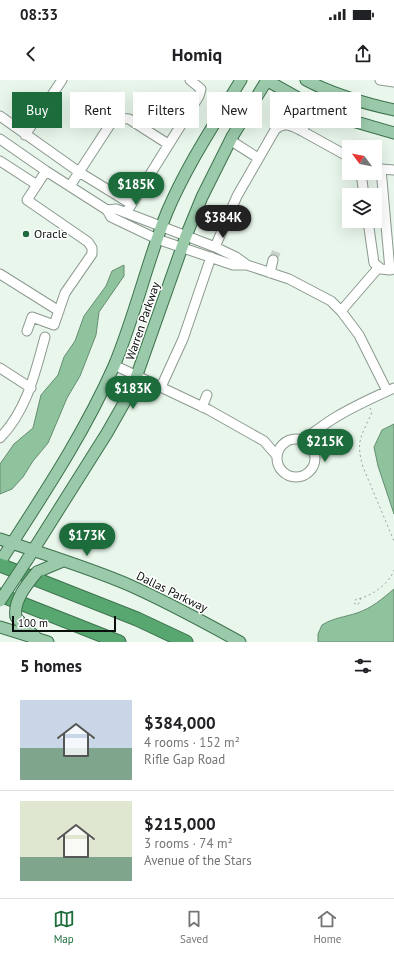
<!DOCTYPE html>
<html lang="en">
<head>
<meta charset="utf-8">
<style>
  body { margin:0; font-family:"PT Sans",sans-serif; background:#f6f6f6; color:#202124; height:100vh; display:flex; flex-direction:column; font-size:15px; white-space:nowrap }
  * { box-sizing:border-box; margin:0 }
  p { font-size:13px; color:#757577 }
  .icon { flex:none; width:22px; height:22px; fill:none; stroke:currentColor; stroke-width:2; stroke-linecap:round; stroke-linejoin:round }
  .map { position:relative; height:562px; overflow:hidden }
  .side { display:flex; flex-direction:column; background:#fff; flex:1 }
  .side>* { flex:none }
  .guide { position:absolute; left:12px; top:12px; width:370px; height:36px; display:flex; gap:8px }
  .needle { width:26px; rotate:302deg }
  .controls { position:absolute; left:342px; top:60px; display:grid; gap:8px }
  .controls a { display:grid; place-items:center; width:40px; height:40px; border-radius:0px; background:#fff; box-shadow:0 4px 16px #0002; font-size:20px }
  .scale { position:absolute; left:12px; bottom:10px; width:104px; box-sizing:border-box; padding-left:4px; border:2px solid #0a0f0b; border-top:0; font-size:11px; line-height:14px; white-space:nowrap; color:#0a0f0b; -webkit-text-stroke:3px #fff; paint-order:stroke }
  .price { position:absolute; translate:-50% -34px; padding:0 9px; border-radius:14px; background:#1c6c3c; color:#fff; font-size:13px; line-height:26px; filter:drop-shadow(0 1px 2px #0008) }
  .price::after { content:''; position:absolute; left:50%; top:24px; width:12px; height:9px; margin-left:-6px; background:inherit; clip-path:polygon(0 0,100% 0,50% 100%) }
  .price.current { background:#222; color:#fff }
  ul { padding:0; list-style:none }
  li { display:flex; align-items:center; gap:12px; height:100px; padding:0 20px }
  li+li { border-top:1px solid #e0e0e0 }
  li span { display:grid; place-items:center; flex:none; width:112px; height:80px; border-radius:0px; color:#555 }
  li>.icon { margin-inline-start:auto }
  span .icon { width:48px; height:48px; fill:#fffc; stroke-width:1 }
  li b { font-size:17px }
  h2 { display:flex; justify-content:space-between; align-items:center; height:48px; padding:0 20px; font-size:17px }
  .tag { padding:0 14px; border-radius:0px; background:#fff; box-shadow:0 4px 16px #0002; font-size:14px; line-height:36px }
  .tag.current { background:#1c6c3c; color:#fff }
  .status { display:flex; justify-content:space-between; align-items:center; height:28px; padding:0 20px; background:#fff; direction:ltr }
  .status svg { height:11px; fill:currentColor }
  header { display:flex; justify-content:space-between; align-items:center; height:52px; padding:0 20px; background:#fff; font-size:18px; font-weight:700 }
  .dock { display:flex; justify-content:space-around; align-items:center; height:56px; border-top:1px solid #e0e0e0; background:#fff; font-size:11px; color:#757577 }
  .dock a { display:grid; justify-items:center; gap:2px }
  .dock .current { color:#1c6c3c }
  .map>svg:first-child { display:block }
  .water { fill:#8ec39d; stroke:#668d71 }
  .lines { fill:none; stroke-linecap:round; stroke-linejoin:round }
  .minor-tunnel { stroke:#c7d3c9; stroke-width:9; stroke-dasharray:9 4.5; stroke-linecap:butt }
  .minor-casing { stroke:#8c998f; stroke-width:11 }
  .major-casing { stroke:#3d724d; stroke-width:13 }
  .highway-casing { stroke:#3d724d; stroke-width:15 }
  .path { stroke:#9aa59d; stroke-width:1; stroke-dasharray:2 3; stroke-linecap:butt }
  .minor { stroke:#fff; stroke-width:9 }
  .major { stroke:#9bcaaa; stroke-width:11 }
  .highway { stroke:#58a771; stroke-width:13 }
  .major-bridge-casing { stroke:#3d724d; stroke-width:13; stroke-linecap:butt }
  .major-bridge { stroke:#9bcaaa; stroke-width:11 }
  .poi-dot { fill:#1c6c3c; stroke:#fff; stroke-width:1.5 }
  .labels { text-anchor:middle; stroke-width:3; stroke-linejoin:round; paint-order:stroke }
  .poi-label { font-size:12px; fill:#0a0f0b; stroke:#fff; text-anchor:start }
  .street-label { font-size:12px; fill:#0a0f0b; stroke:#fff }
</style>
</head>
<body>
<div class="status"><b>08:33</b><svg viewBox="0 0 49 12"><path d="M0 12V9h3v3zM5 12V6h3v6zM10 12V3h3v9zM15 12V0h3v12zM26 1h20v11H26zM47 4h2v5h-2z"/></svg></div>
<header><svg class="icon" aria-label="back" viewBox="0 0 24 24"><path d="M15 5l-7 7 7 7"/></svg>Homiq<svg class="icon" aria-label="share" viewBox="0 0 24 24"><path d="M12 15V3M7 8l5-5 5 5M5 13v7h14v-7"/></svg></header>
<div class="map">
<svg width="394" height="562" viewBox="0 0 394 562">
  <rect width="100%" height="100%" fill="#e8f6eb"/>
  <path class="water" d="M124,185v11l-25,36 -3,23 -16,41 -13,22 -19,45 -15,18 -10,16 -11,12 -12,5v-30l14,-20 19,-16 8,-33 17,-20 6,-18 11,-16 9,-25 22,-30 6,-15z
    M394,344v90l-16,-48 -4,-19 8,-17z
    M394,509v53h-76v-8l4,-9c11,-7 23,-8 35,-12 15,-5 25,-14 37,-24z"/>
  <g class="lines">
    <path class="minor-tunnel" d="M273,180l5,-12"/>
    <g class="minor-casing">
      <path id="minor" d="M380,0l14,2
        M0,36l79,56 52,32
        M302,51l47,26
        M25,55l37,-55
        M0,59l46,32 61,39 4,7 46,22 76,26h14
        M230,60l28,18
        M0,81l37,24
        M394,90l-13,-1 9,101 4,-1
        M361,93l3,22
        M70,106l43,-66 4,-2 12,1 39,25
        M107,130l9,-1 99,38 21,10 11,8 42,14 42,22 10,10 18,24 28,56
        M126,133l73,-117 2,-7 -11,-9
        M368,141l6,42 7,6 9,1
        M215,167l22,-51 38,-66c9,-9 17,-4 27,1l12,-23
        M270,193l3,-13
        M0,194l59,37
        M341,231l38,-44
        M27,251l5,-14 22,8 11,-32 27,-39v-6l-4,-6 -61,-42 19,-29
        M114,285l95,45 55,31 13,15
        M0,288l31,20
        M161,307l22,-48 28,-82
        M202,327l5,-12
        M0,358c27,-28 35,-65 45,-101
        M277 378a19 19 0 1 1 38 0a19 19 0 1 1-38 0Z
        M302,360c12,-7 22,-16 34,-23 18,-11 38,-20 58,-29"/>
    </g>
    <g class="major-casing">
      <path id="major" d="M266,0l59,33 69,20
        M306,0c28,15 57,23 88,30
        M0,459c43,15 87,28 129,46 38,17 75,37 111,57
        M27,480l80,-127 25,-44 54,-153 16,-39 30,-60 35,-57
        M0,482c41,-64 83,-126 114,-196 21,-50 33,-104 53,-154 20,-47 48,-89 74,-132
        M37,492l26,-11
        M16,537l11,13 8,6
        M0,547l48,15"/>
    </g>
    <g class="highway-casing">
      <path id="highway" d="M0,485l137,54 49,23
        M0,515l119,47"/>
    </g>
    <path class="path" d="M370,328l2,4c-10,24 -17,28 -9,55l31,74
      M361,518l-3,7 -4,-2 2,-4c14,-1 34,-16 38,-29"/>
    <use href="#minor" class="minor"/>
    <use href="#major" class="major"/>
    <use href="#highway" class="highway"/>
    <g class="major-bridge-casing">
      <path id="major-bridge" d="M0,521l27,-41
        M16,537c-3,-16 11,-33 21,-45"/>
    </g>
    <use href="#major-bridge" class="major-bridge"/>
  </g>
  <circle class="poi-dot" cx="26" cy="154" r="4"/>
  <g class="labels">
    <g class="poi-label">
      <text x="34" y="158">Oracle</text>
    </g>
    <g class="street-label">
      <text transform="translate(143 241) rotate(-71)" y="4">Warren Parkway</text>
      <text transform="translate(172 512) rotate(26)" y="4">Dallas Parkway</text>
    </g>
  </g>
</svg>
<div class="controls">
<a><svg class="needle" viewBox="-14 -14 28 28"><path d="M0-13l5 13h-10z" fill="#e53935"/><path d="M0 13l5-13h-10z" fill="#757577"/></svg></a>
<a><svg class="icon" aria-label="layers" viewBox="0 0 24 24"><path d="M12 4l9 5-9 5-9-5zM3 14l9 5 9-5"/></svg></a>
</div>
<div class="scale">100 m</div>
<b class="price" style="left:136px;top:126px">$185K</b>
<b class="price current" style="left:223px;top:159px">$384K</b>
<b class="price" style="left:133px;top:330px">$183K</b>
<b class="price" style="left:325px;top:383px">$215K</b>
<b class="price" style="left:87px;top:477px">$173K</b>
<div class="guide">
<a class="tag current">Buy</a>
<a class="tag">Rent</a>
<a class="tag">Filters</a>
<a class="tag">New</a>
<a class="tag">Apartment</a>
</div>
</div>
<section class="side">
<h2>5 homes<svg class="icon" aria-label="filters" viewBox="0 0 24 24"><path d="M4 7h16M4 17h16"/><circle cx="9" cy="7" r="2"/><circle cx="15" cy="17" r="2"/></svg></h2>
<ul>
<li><span style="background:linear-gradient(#c9d6e8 60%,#7fa58c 0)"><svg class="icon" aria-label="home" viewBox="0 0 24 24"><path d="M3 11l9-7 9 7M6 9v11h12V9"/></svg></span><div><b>$384,000</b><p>4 rooms · 152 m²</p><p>Rifle Gap Road</p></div></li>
<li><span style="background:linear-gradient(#dfe7d0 70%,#7fa58c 0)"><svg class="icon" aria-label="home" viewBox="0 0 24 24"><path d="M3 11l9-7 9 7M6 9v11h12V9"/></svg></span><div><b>$215,000</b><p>3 rooms · 74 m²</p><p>Avenue of the Stars</p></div></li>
</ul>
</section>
<nav class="dock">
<a class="current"><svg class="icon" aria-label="map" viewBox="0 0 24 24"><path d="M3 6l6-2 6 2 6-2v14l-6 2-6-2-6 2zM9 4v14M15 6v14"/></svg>Map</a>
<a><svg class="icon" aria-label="saved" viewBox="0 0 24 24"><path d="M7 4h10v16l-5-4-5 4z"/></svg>Saved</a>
<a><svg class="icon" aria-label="home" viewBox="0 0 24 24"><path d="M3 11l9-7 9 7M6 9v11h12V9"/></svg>Home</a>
</nav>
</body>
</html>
